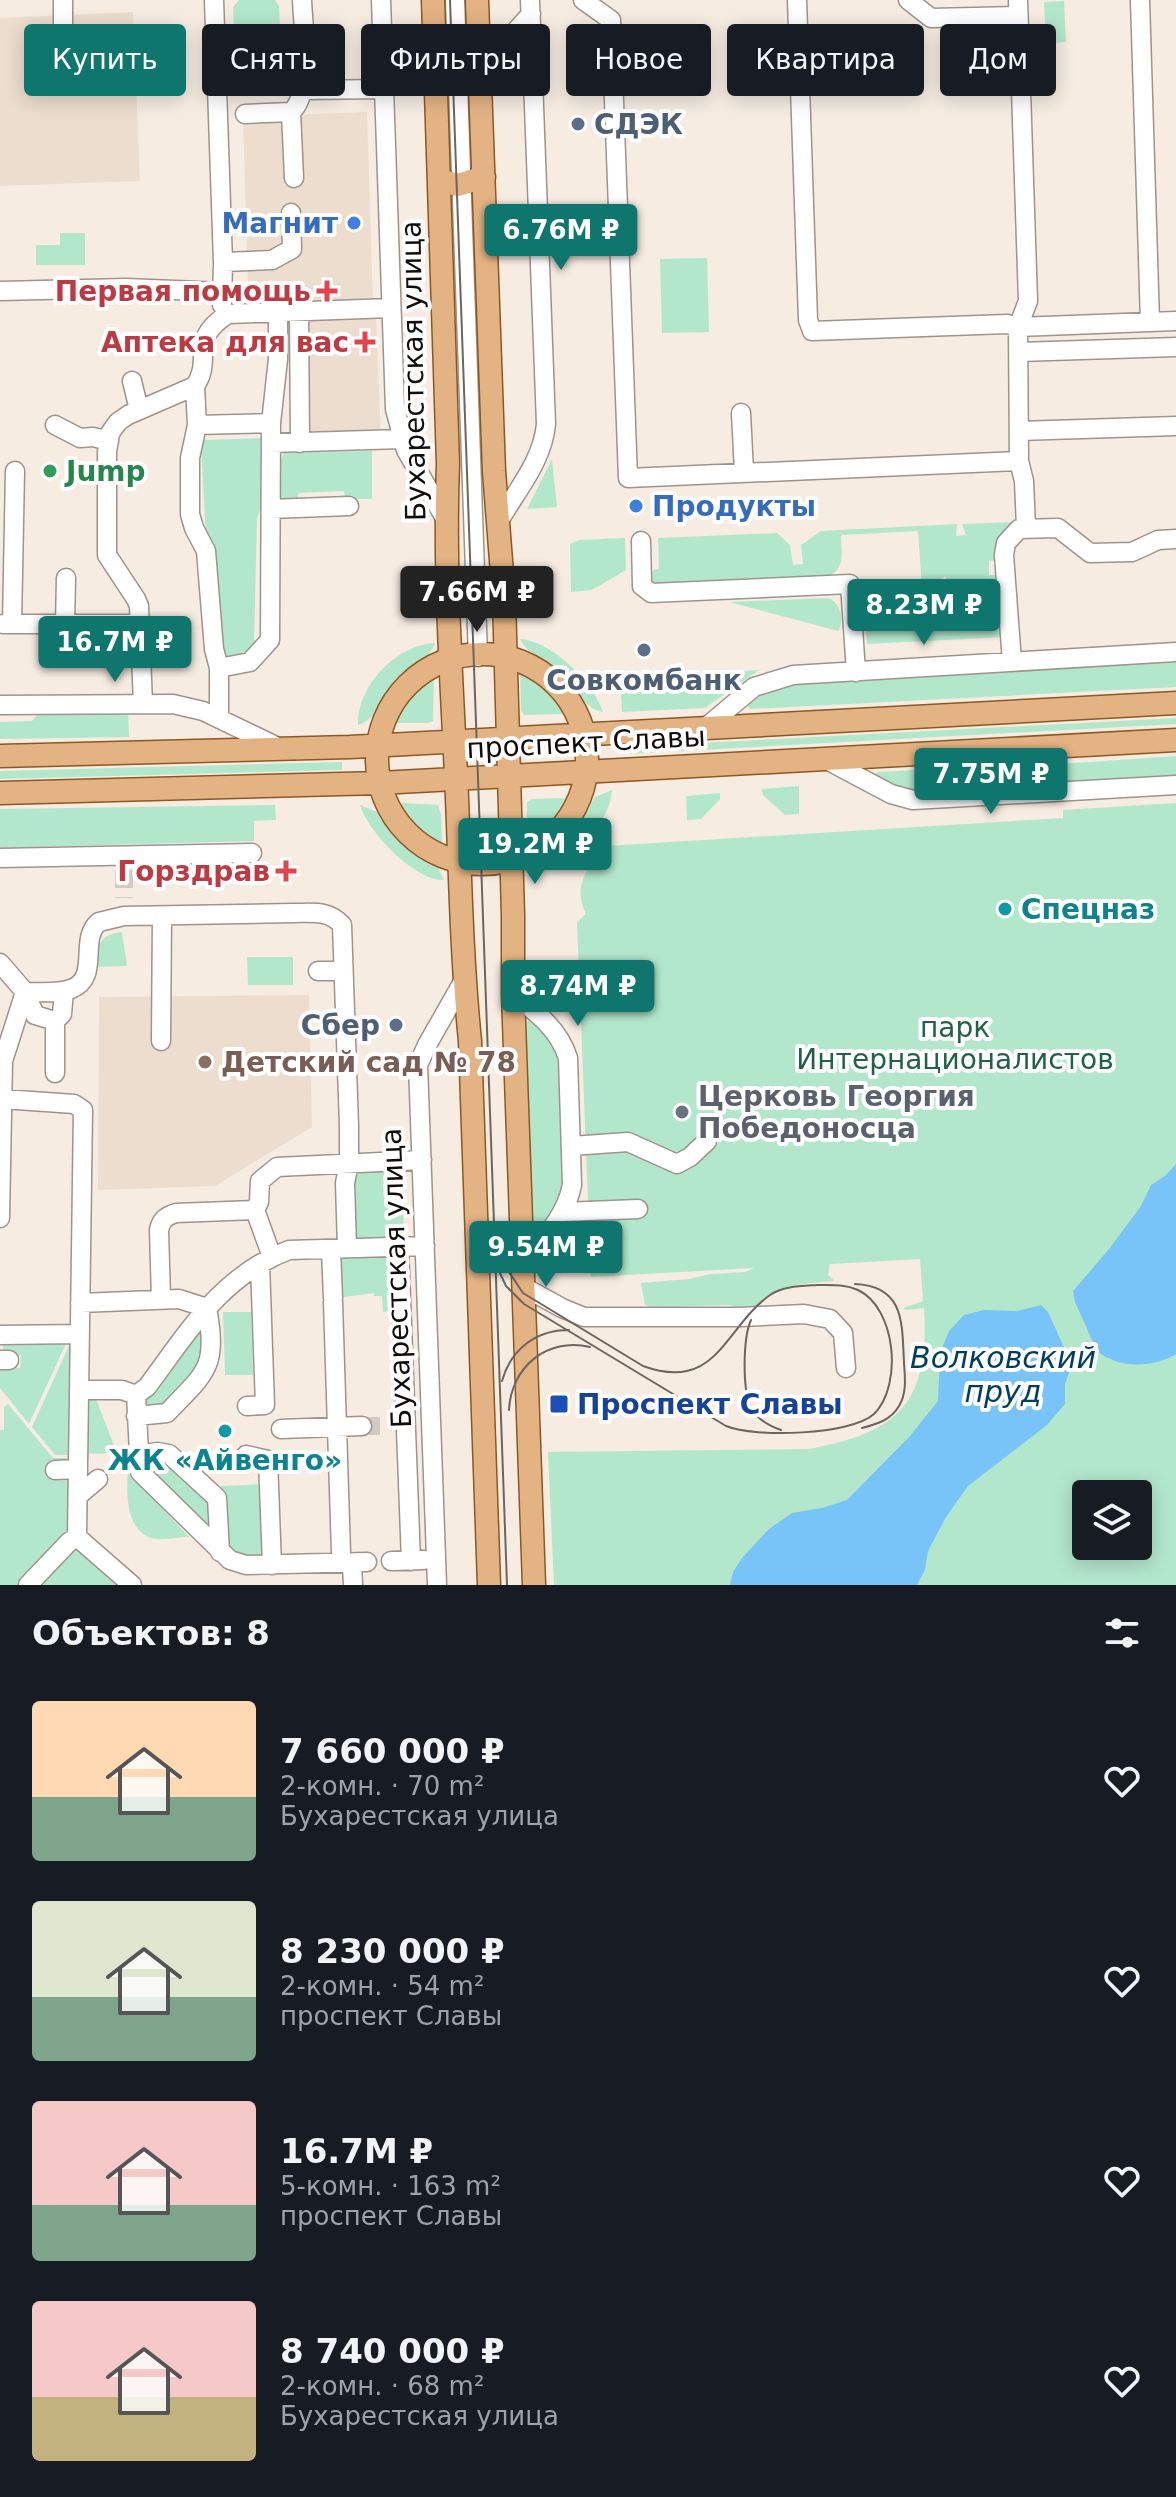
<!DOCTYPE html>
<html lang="ru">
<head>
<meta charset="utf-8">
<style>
  body { margin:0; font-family:"DejaVu Sans",sans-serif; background:#20242c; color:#f1f3f6; height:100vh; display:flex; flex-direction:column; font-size:30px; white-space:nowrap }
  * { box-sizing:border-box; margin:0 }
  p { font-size:26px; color:#9ea1a6 }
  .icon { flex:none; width:44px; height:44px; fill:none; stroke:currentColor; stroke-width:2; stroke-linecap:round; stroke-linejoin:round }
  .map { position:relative; height:1585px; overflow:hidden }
  .side { display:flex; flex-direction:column; background:#171b24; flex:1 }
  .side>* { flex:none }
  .top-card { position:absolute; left:24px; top:24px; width:1128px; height:72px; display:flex; gap:16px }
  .buttons { position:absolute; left:1072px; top:1480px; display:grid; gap:16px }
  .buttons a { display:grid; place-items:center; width:80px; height:80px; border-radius:8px; background:#171b24; box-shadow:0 4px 20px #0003; font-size:40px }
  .price { position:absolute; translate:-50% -68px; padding:0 18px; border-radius:8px; background:#0f766e; color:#fff; font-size:26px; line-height:52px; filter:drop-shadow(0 2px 4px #0008) }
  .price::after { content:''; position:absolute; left:50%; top:48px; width:24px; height:18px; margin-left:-12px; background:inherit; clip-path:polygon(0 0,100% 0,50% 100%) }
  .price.on { background:#222; color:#fff }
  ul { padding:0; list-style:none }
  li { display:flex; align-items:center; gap:24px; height:200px; padding:0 32px }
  li span { display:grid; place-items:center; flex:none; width:224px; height:160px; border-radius:8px; color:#555 }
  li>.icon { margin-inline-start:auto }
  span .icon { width:96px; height:96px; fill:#fffc; stroke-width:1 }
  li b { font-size:34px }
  h2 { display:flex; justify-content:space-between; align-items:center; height:96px; padding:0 32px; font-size:34px }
  .pill { padding:0 28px; border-radius:8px; background:#171b24; box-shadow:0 4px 20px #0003; font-size:28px; line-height:72px }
  .pill.on { background:#0f766e; color:#fff }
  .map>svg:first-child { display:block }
  .built { fill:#ecddce }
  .green { fill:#b3e7cc; fill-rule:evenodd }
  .water { fill:#78c3f7 }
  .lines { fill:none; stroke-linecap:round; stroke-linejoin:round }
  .minor-tunnel { stroke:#d4cac1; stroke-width:18; stroke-dasharray:18 9; stroke-linecap:butt }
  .minor-casing { stroke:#9e948b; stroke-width:21 }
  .major-casing { stroke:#8e5822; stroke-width:25 }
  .minor { stroke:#fff; stroke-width:18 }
  .major { stroke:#e4b383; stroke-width:22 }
  .tram { stroke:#6c6560; stroke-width:2 }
  .service-dot { fill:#5c6f8a; stroke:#fff; stroke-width:3 }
  .shop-dot { fill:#3f7fe0; stroke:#fff; stroke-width:3 }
  .health-dot { fill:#e0444e; stroke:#fff; stroke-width:3 }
  .leisure-dot { fill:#2e9e5b; stroke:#fff; stroke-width:3 }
  .culture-dot { fill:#0f9aa8; stroke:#fff; stroke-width:3 }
  .education-dot { fill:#8d6e63; stroke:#fff; stroke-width:3 }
  .worship-dot { fill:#6b7280; stroke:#fff; stroke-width:3 }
  .transit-dot { fill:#1a4fb4; stroke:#fff; stroke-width:3 }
  .labels { text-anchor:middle; stroke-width:8; stroke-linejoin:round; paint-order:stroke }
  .service-label { font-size:28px; font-weight:bold; fill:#4e5e75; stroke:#fff; text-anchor:start }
  .shop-label { font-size:28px; font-weight:bold; fill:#366cbe; stroke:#fff; text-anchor:end }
  .health-label { font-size:28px; font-weight:bold; fill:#be3a42; stroke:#fff; text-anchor:end }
  .street-label { font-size:28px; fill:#100c09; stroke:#fff }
  .leisure-label { font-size:28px; font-weight:bold; fill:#27864d; stroke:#fff; text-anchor:start }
  .culture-label { font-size:28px; font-weight:bold; fill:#0d838f; stroke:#fff; text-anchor:start }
  .park-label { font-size:28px; fill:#216246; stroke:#fff }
  .education-label { font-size:28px; font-weight:bold; fill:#785e54; stroke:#fff; text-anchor:start }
  .worship-label { font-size:28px; font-weight:bold; fill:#5b616d; stroke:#fff; text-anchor:start }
  .transit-label { font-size:28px; font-weight:bold; fill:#164399; stroke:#fff; text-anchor:start }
  .water-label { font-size:30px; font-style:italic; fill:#003e5f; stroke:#fff }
</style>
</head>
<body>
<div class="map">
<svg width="1176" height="1585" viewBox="0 0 1176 1585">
  <rect width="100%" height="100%" fill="#f6ece2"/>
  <path class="built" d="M133,12l7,169 -140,5v-168z
    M367,112l6,194 -124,9 -6,-198z
    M376,317l5,123 -77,3 -5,-123z
    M309,995l3,132 -97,59 -117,4 1,-193z"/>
  <path class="green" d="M239,0h36l4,6 3,65 -8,8 -30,1 -8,-7 -3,-66z
    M1064,1l2,41 -20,1 -2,-41z
    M682,38l2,41 -42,2 -1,-41z
    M60,233h25v32h-49v-20h24z
    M707,258l2,74 -47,1 -2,-74z
    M265,438l-1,60 -7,20 -3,128c-5,10 -19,12 -30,10l-18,-119 -5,-91 3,-6z
    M372,451v48h-27l-1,-8 -46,2v11l-8,1 -1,-6 -9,1 1,-41 3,-6z
    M552,459l5,48 -30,2z
    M1017,522l-19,38 -9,1v14h6v10h-4l2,27h9l2,25 -76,4 -2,-36h21l3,-6 -4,-7v-16l-24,12 -4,-57 -77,4c0,16 5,33 -12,41l-174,10 -5,-9 3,-7 6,-1 -1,-31 119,-5 13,12 3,20 10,-1 -2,-19 20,-14 136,-7 -1,12 10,-1 -4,-11z
    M625,538l1,32 -34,20 -21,2 -1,-48 9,-4z
    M940,583l-17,20 2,38 -58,3 -3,-39 3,-7 13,-4 41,-2z
    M828,598c13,4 16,23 10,33l-109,-29z
    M520,639c32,2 74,44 83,73 -21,-3 -35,-34 -53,-48 -11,-8 -24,-12 -30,-25z
    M435,643c-5,17 -25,22 -37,34 -14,15 -20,43 -40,48 -1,-39 38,-80 77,-82z
    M1176,662v25l-426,22 -4,-5 25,-16 24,-5z
    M520,670c19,9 33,22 45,40l-2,4 -39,1 -3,-5z
    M759,670l-54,38 -83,4 -2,-34z
    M434,676l-1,45 -4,2h-33c1,-20 20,-40 38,-47z
    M128,712l1,25 -129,2v-17l32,-1 7,-8z
    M1176,718v6l-550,30v-7z
    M1176,756v22l-266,13 -10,-1 -27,-16 6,-2 150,-8 2,2z
    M342,762v8l-342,9v-8z
    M799,786v28l-14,1 -22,-20 -1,-6z
    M612,790c-2,38 -50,79 -84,87l7,-14 19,-13 18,-18 23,-35z
    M720,793v6l-19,20 -14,1 -1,-24z
    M564,798l3,4 -11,19 -30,22 1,-41 5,-3z
    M403,803l35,2 3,9 1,30c-19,-3 -33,-21 -43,-36z
    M1176,803v782h-622l-6,-133 260,-3c90,-16 122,-46 116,-141l-18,2 -3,-2 20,-7 -3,-42 -90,5 -2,10 6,7c-37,4 -58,2 -84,32l-20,-8 -79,2 -6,-2 -4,-22 48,-4 22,-5 34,-2 9,-4 -163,9 -14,-355 9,-8c-14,-28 2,-47 19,-68l458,-28v-8zM1086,1494h52v52h-52z
    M275,805l1,15 -22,1v20l-254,7v-39z
    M360,805l17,7 22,28 20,16 18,10 7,14c-29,1 -76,-48 -84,-75z
    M122,932l5,34 -32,1c2,-20 4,-33 27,-35z
    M247,957h46v28h-45z
    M529,1019c11,5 23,20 27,32 6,19 10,115 6,136 -3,15 -10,26 -19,38l-3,1 -8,-7 -7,-194z
    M402,1168l2,71h-49l-5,-41 4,-21 9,-6z
    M380,1252l12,4 1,55 -10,1 -1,-16h-8v-3l-37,5 1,-42z
    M223,1312h28l2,63h-28z
    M203,1327l2,31 -42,50 -20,2 1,-11z
    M69,1337l-40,87 -29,-36v-23l20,3 1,-13h-18v-12z
    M73,1337v118h-18l-23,-28z
    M94,1394l23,59 -35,1 1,-52z
    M8,1404l45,54h20l-4,23h4v48l-52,56h-21v-155h4v-23z
    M163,1458l45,42 3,32 -65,-62 -2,-11z
    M128,1472l61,65c-10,0 -23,3 -33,2 -30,-4 -30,-45 -28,-67z
    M265,1484l-1,73h-31l-10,-21 -2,-50z
    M77,1544l38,37v4h-83z"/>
  <path class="water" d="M1176,1164v190c-23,14 -57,15 -79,-3l-22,-49 -2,-11 36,-42 32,-43 10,-21 14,-9z
    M1041,1305l7,7 24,53 -7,19v20l-18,21 -79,61 -22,31 -18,34 -3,19 -8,15h-187l3,-13 9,-14 27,-29 23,-16 30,-5 25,-8 63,-64 28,-35 2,-48 9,-22 15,-16 20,-5 33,1z"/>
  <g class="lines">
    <path class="minor-tunnel" d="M124,870v28
      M362,1426h24"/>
    <g class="minor-casing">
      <path id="minor" d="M63,0v42
        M214,0l9,262 -1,43
        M381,0l14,409 11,41 40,70
        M455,0l23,657
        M583,0l28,20 17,458 391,-17
        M797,0l11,320 4,11 195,-7 11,3 158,-6
        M908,0l23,18 87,-2
        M1018,0l10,301 -10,26 1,134 5,20 2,46
        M1140,0l10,322
        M480,71l51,-57
        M304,90l80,-1
        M291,112l3,66
        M245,114l46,-2c22,-18 12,-85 11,-112
        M223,262l49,-2 20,-11 -1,-36
        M0,291l126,-3 97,4
        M299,312l1,131
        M1019,352l157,-5
        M132,381l7,29
        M195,386l2,39 -7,33v56l4,14 12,23 8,98 5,19v50
        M741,413l3,59
        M271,423l7,-64v-47
        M55,425l25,13 13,-1 16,4
        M197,425l74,-2 -1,217 -20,22 -31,6
        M1019,431l157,-5
        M271,443l131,-4
        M271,509l78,-3
        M499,521c18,-31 44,-61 47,-97l-16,-424
        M641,541l1,45 9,7 199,-9 6,88
        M3,624h136
        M12,624l3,-153
        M65,624l1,-46
        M1012,662l-8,-107 2,-12 13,-14 39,-1 32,25 42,-1 26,-12 18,-1
        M143,704l-4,-98 -3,-7 -29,-44v-103l3,-19 8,-11 10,-7 67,-29c19,-28 -8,-46 33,-72l163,-6
        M0,705l173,-1 30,7 77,37
        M705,728l49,-41 39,-12 383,-23
        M825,759l66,35 22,6 263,-15
        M0,858l252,-5
        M0,963l25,29 -22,69 -3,157
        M318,971h25
        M513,994c23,18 46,35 55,64l4,127c-6,32 -31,57 -51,81
        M55,1021l-20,-6 -10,-23c14,0 32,2 46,-3 30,-11 7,-50 28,-67l25,-6 170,-3c19,0 35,-3 48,12l7,201v37l-4,20 2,65
        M161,1041l1,-125
        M55,1073v-52l7,-7 2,-23
        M3,1099l71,5 9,6 -6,427
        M571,1146l57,-4 49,22 13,-7 17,-16
        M255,1210l17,47
        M563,1212l75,-3
        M399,1246l12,315
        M331,1250l2,48
        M522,1286l40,22 22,9h156l64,-3 26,5 13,14 3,35
        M161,1299l-2,-69c2,-10 7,-14 17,-17l79,-3 4,-8 1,-21 17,-14 145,-7
        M333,1302l8,251
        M80,1303l99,-4 28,9c11,60 -1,64 -40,105l-31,3
        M0,1335l80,-1
        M0,1360h9
        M79,1390h43l14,5 11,-8c41,-55 75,-112 142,-137l136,-4
        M136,1395l4,77 90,88 16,5 121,-3
        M247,1406l18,-1 -5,-141
        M281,1429l81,-3
        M138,1455l19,-3 12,2 48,44 3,54
        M246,1455l22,5 4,105
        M55,1470l23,-1
        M78,1496l20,-17
        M391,1561l33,-1
        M352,1564l1,21
        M28,1585l41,-43 8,-5 55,48
        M437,1585l-19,-520 9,-20 37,-65"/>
    </g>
    <g class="major-casing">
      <path id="major" d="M433,0l15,464c-4,103 3,207 8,310 4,89 5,178 14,267l19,544
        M477,0l17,471 10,128 9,316v79l21,591
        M439,180l19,5 26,-8
        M377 759a105 105 0 1 1 210 0a105 105 0 1 1-210 0Z
        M0,756l350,-9 826,-44
        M0,793l380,-10 796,-43"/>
    </g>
    <use href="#minor" class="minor"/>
    <use href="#major" class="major"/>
    <path class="tram" d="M450,0l57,1585
      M498,1269l8,17 18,18 202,122c29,12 125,9 148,-12 29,-29 22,-106 -16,-124 -13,-6 -27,-5 -41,-5 -16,1 -34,1 -47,10 -46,33 -53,98 -127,71l-120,-73 -14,-21 -6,-24
      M855,1284c50,2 47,40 49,79 1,14 3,30 -5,43 -8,14 -22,18 -37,22
      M751,1320c-8,18 -9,69 0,88 7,12 18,18 30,22
      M502,1381c9,-32 34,-51 67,-51
      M509,1410c2,-43 38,-73 81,-63"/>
  </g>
  <g class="service-dot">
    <circle cx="578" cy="124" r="8"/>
    <circle cx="644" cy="650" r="8"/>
    <circle cx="396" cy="1025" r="8"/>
  </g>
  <g class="shop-dot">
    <circle cx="354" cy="223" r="8"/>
    <circle cx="636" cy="506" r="8"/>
  </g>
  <g class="health-dot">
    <path d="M323 279h8v8h8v8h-8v8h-8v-8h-8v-8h8z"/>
    <path d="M361 330h8v8h8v8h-8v8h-8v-8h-8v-8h8z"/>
    <path d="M282 859h8v8h8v8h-8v8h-8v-8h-8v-8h8z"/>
  </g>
  <circle class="leisure-dot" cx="50" cy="471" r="8"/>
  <g class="culture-dot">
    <circle cx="1005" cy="909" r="8"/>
    <circle cx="225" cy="1431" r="8"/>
  </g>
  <circle class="education-dot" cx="205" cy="1062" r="8"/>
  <circle class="worship-dot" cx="682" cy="1112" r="8"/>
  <rect class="transit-dot" x="549" y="1394" width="20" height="20" rx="4"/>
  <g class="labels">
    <g class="service-label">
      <text x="594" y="134">СДЭК</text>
      <text x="644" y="690" text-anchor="middle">Совкомбанк</text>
      <text x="380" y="1035" text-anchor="end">Сбер</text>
    </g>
    <g class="shop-label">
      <text x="338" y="233">Магнит</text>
      <text x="652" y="516" text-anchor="start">Продукты</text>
    </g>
    <g class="health-label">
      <text x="311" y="301">Первая помощь</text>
      <text x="349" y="352">Аптека для вас</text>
      <text x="270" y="881">Горздрав</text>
    </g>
    <g class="street-label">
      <text transform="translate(413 371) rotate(-91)" y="10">Бухарестская улица</text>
      <text transform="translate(586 742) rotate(-3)" y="10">проспект Славы</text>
      <text transform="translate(396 1278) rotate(-92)" y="10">Бухарестская улица</text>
    </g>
    <g class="leisure-label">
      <text x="66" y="481">Jump</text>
    </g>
    <g class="culture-label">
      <text x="1021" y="919">Спецназ</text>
      <text x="225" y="1470" text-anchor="middle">ЖК «Айвенго»</text>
    </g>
    <g class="park-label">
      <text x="955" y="1037">парк<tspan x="955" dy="32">Интернационалистов</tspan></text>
    </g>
    <g class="education-label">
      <text x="221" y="1072">Детский сад № 78</text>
    </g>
    <g class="worship-label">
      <text x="698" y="1106">Церковь Георгия<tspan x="698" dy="32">Победоносца</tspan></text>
    </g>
    <g class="transit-label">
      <text x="577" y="1414">Проспект Славы</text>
    </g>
    <g class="water-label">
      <text x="1003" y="1368">Волковский<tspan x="1003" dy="34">пруд</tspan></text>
    </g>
  </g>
</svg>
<div class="buttons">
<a><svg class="icon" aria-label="layers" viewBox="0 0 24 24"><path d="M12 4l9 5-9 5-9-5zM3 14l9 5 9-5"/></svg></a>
</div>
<b class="price" style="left:561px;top:272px">6.76M ₽</b>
<b class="price on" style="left:477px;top:634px">7.66M ₽</b>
<b class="price" style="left:924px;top:647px">8.23M ₽</b>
<b class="price" style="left:115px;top:684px">16.7M ₽</b>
<b class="price" style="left:991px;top:816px">7.75M ₽</b>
<b class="price" style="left:535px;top:886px">19.2M ₽</b>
<b class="price" style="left:578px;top:1028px">8.74M ₽</b>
<b class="price" style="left:546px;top:1289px">9.54M ₽</b>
<div class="top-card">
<a class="pill on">Купить</a>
<a class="pill">Снять</a>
<a class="pill">Фильтры</a>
<a class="pill">Новое</a>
<a class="pill">Квартира</a>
<a class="pill">Дом</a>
</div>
</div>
<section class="side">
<h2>Объектов: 8<svg class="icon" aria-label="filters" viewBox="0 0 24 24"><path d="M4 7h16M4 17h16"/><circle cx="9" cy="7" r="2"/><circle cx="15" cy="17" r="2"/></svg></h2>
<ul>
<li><span style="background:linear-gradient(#ffd9b3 60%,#7fa58c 0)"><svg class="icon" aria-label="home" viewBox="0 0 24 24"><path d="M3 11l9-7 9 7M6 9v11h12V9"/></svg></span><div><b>7 660 000 ₽</b><p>2-комн. · 70 m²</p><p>Бухарестская улица</p></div><svg class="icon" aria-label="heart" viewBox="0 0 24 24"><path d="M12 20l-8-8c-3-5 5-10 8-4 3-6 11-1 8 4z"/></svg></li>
<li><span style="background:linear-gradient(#dfe7d0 60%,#7fa58c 0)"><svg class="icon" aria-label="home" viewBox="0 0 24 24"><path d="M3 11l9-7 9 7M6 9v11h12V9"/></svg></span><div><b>8 230 000 ₽</b><p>2-комн. · 54 m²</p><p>проспект Славы</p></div><svg class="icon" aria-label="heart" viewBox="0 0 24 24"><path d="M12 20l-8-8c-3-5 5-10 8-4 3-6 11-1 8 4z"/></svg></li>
<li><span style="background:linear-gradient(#f6c9c9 65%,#7fa58c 0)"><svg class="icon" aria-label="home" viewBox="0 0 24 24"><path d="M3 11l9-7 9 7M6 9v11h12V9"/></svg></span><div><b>16.7M ₽</b><p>5-комн. · 163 m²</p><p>проспект Славы</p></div><svg class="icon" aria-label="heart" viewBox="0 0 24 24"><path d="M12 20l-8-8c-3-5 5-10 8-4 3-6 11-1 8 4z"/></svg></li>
<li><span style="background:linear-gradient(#f6c9c9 60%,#c2b280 0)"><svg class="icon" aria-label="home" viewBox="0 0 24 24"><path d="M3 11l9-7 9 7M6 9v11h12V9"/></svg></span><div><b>8 740 000 ₽</b><p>2-комн. · 68 m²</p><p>Бухарестская улица</p></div><svg class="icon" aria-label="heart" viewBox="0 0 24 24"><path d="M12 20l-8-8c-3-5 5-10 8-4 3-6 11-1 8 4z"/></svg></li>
</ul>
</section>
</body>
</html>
